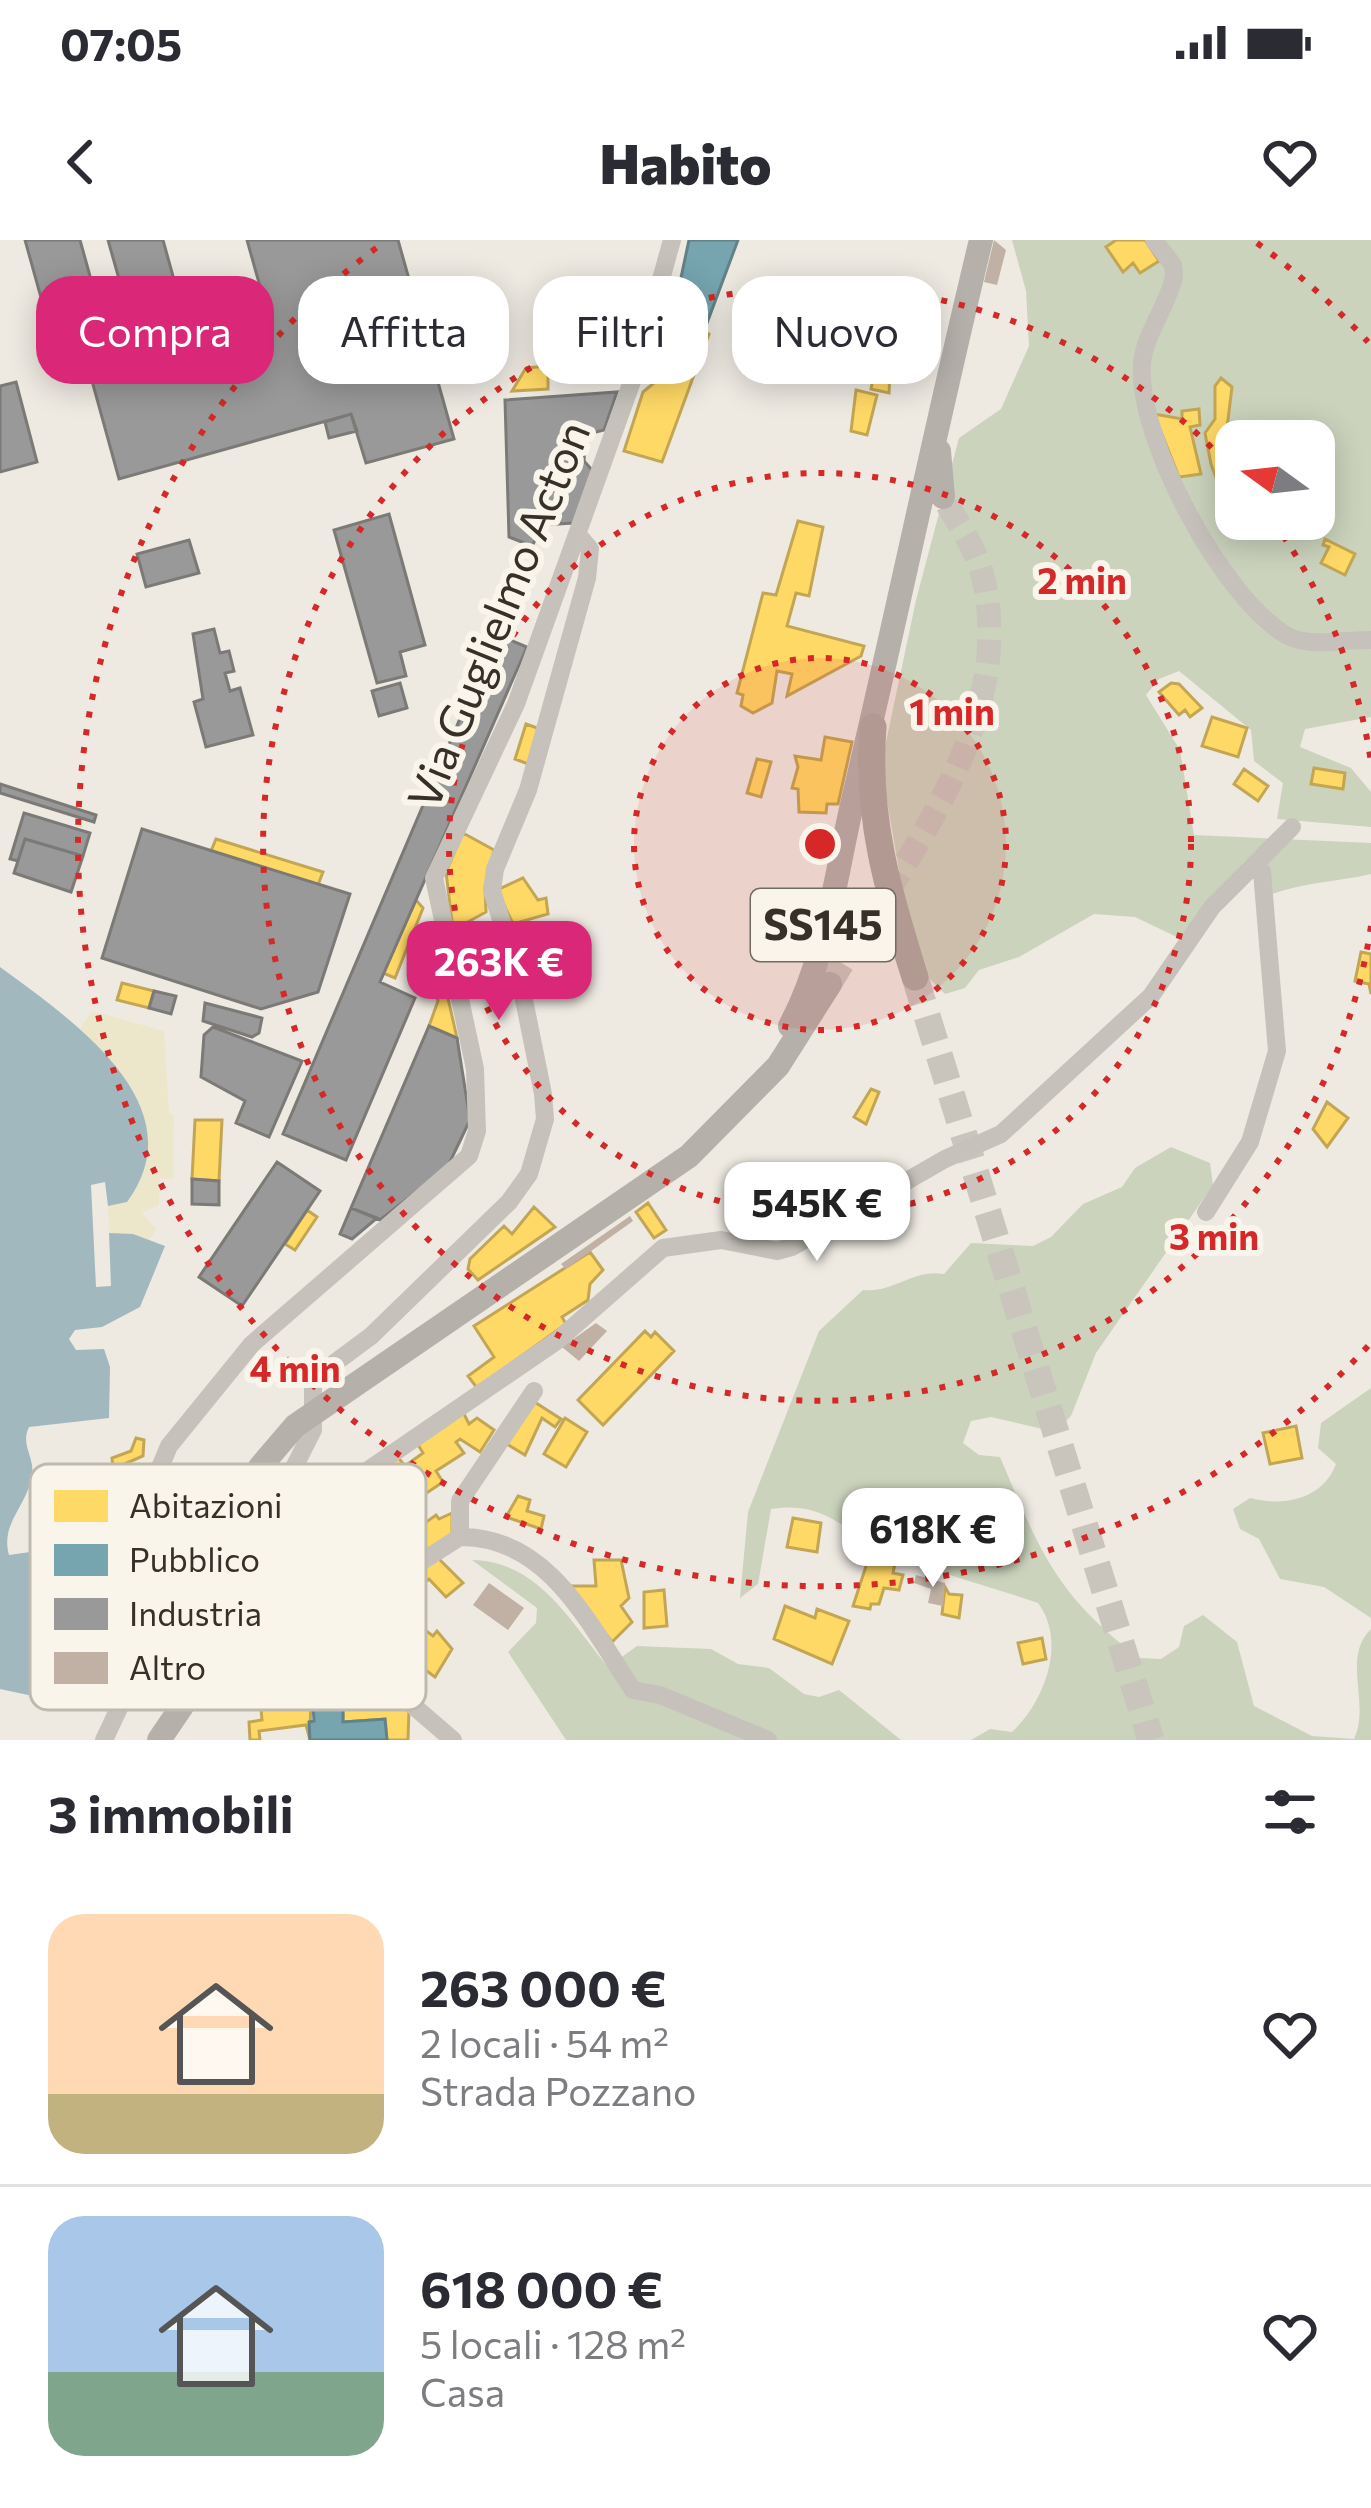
<!DOCTYPE html>
<html lang="it">
<head>
<meta charset="utf-8">
<style>
  body { margin:0; font-family:Commissioner,sans-serif; background:#f7f7f7; color:#2b2b33; height:100vh; display:flex; flex-direction:column; font-size:45px; white-space:nowrap }
  * { box-sizing:border-box; margin:0 }
  p { font-size:39px; color:#7c7c81 }
  .icon { flex:none; width:66px; height:66px; fill:none; stroke:currentColor; stroke-width:2; stroke-linecap:round; stroke-linejoin:round }
  .map { position:relative; height:1500px; overflow:hidden }
  .drawer { display:flex; flex-direction:column; background:#fff; flex:1 }
  .drawer>* { flex:none }
  .banner { position:absolute; left:36px; top:36px; width:1299px; height:108px; display:flex; gap:24px }
  .needle { width:78px; rotate:285deg }
  .buttons { position:absolute; left:1215px; top:180px; display:grid; gap:24px }
  .buttons a { display:grid; place-items:center; width:120px; height:120px; border-radius:24px; background:#fff; box-shadow:0 6px 30px #0003; font-size:60px }
  .price { position:absolute; translate:-50% -102px; padding:0 27px; border-radius:24px; background:#fff; color:#222; font-size:39px; line-height:78px; filter:drop-shadow(0 3px 6px #0008) }
  .price::after { content:''; position:absolute; left:50%; top:72px; width:36px; height:27px; margin-left:-18px; background:inherit; clip-path:polygon(0 0,100% 0,50% 100%) }
  .price.on { background:#db2777; color:#fff }
  ul { padding:0; list-style:none }
  li { display:flex; align-items:center; gap:36px; height:300px; padding:0 48px }
  li+li { border-top:3px solid #e1e1e2 }
  li span { display:grid; place-items:center; flex:none; width:336px; height:240px; border-radius:36px; color:#555 }
  li>.icon { margin-inline-start:auto }
  span .icon { width:144px; height:144px; fill:#fffc; stroke-width:1 }
  li b { font-size:51px }
  h2 { display:flex; justify-content:space-between; align-items:center; height:144px; padding:0 48px; font-size:51px }
  .chip { padding:0 42px; border-radius:36px; background:#fff; box-shadow:0 6px 30px #0003; font-size:42px; line-height:108px }
  .chip.on { background:#db2777; color:#fff }
  .status { display:flex; justify-content:space-between; align-items:center; height:84px; padding:0 60px; background:#fff; direction:ltr }
  .status svg { height:33px; fill:currentColor }
  header { display:flex; justify-content:space-between; align-items:center; height:156px; padding:0 48px; background:#fff; font-size:54px; font-weight:800 }
  .map>svg:first-child { display:block }
  .green { fill:#cbd3bd; fill-rule:evenodd }
  .sand { fill:#ece6ca }
  .water { fill:#a0b8be }
  .homes { fill:#ffd966; stroke:#c3a654; stroke-width:3 }
  .public { fill:#76a5af; stroke:#638287; stroke-width:3 }
  .industry { fill:#999; stroke:#7c7a77; stroke-width:3 }
  .building { fill:#c0b1a4 }
  .lines { fill:none; stroke-linecap:round; stroke-linejoin:round }
  .major-tunnel { stroke:#c9c5bd; stroke-width:24; stroke-dasharray:24 12; stroke-linecap:butt }
  .highway-tunnel { stroke:#c9c5bd; stroke-width:27; stroke-dasharray:27 14; stroke-linecap:butt }
  .minor { stroke:#c6c2bb; stroke-width:18 }
  .major { stroke:#b5b0aa; stroke-width:24 }
  .highway { stroke:#ada9a1; stroke-width:27 }
  .ring { fill:none; stroke:#d62828; stroke-width:6; stroke-dasharray:6 12 }
  .labels { text-anchor:middle; stroke-width:12; stroke-linejoin:round; paint-order:stroke }
  .shield { fill:#f9f5ea; stroke:#716b63; stroke-width:3 }
  .shield-label { font-size:42px; font-weight:bold; fill:#373029 }
  .street-label { font-size:45px; fill:#373029; stroke:#f9f5ea }
  .key { fill:#f9f5ea; stroke:#bfbab0; stroke-width:3 }
  .key-label { font-size:33px; fill:#373029 }
  .centre { fill:#d62828; stroke:#f9f5ea; stroke-width:6 }
  .ring-label { font-size:36px; text-anchor:middle; font-weight:bold; fill:#d62828; stroke:#f9f5ea; stroke-width:12; stroke-linejoin:round; paint-order:stroke }
</style>
</head>
<body>
<div class="status"><b>07:05</b><svg viewBox="0 0 49 12"><path d="M0 12V9h3v3zM5 12V6h3v6zM10 12V3h3v9zM15 12V0h3v12zM26 1h20v11H26zM47 4h2v5h-2z"/></svg></div>
<header><svg class="icon" aria-label="back" viewBox="0 0 24 24"><path d="M15 5l-7 7 7 7"/></svg>Habito<svg class="icon" aria-label="heart" viewBox="0 0 24 24"><path d="M12 20l-8-8c-3-5 5-10 8-4 3-6 11-1 8 4z"/></svg></header>
<div class="map">
<svg width="1371" height="1500" viewBox="0 0 1371 1500">
  <rect width="100%" height="100%" fill="#eeeae2"/>
  <path class="green" d="M1012,0h359v477l-66,12 -5,18 51,21 20,24v35l-94,-8 6,-36 -29,-22 -3,-31 -72,-59 -20,8 -13,16 34,55 14,85 177,8v31c-35,8 -65,8 -99,20l-27,-33 -64,78 -46,-22 -41,-3 -75,43 -40,13 -14,18 -20,6 -15,-15 -26,-80 -23,-133 35,-166 43,-162 42,-29 28,-63 -3,-55zM1236,201h78v78h-78z
    M1171,907l39,16 3,22 -117,168 -25,63 -16,16 -64,-15 -20,4 -8,22 16,12 21,2c40,94 55,137 139,201l22,1 18,-12 5,-21 19,-11 34,27 17,64 58,30 42,3c17,-35 -13,-81 17,-110v111h-400l19,-11 22,3c33,-30 55,-91 26,-129 -47,-16 -95,-29 -141,-46 -49,-18 -65,-58 -126,-48l-13,75 -18,14 8,-86 71,-181 44,-41c32,3 49,-21 81,-16l27,-31 62,3 18,-9 32,-33 39,-17 13,-19z
    M1371,1148v230l-47,-31 -44,-8 -21,-40 -19,-10 -7,-20 17,-11c34,9 73,1 86,-34l-18,-16 3,-25z
    M472,1320c66,1 98,61 136,107l29,-21 74,3 27,15 31,4 35,26 15,3 20,-7 62,50h-335l-58,-88 28,-29 1,-15z"/>
  <path class="sand" d="M92,771l72,20 5,82 5,2 -1,64 -13,-1 -1,27 -17,8 14,16 -7,11 -40,-7 -1,-27 19,-4 4,-115 -51,-59z"/>
  <path class="water" d="M0,727c69,51 199,138 127,235l-19,4 -3,-24 -14,3 5,102 15,-1 -2,-53 24,1 32,12 -25,61 -38,20 -27,3 -6,9 7,11 28,-1 6,18 -1,51 -80,9c-9,18 6,30 3,48 -5,32 -32,48 -23,80l21,-3 10,-16 13,-7 62,64 3,46 -28,52 -24,12 -66,-14z"/>
  <path class="homes" d="M1116,0h29l14,21 -19,12 -7,-10 -10,9 -17,-25z
    M856,81l24,5 -15,41 -13,-3z
    M693,87l16,7 -47,128 -38,-11 19,-59 34,-28z
    M879,106l12,2 -2,45 -18,-4z
    M548,126v23l-36,2 14,-23z
    M1221,138l11,9 -5,41 4,19h5v72h29l3,7 -16,6 -3,-9 -17,-2 -21,-57 -6,-31 10,-14v-33z
    M856,150l21,5 -10,40 -16,-4z
    M1199,169l1,16 -10,2 11,47 -22,3 -25,-63 28,5v-8z
    M798,281l25,6 -14,69 -13,-3 -9,33 77,20 -3,10 -74,40 5,-22 -15,-3 -5,32 -19,10 -12,-7 2,-11 -6,-2 26,-100 13,2z
    M1325,299l30,15 -10,21 -24,-12 8,-16 -6,-2z
    M1171,443l8,1 23,24 -12,9 -5,-7 -6,5 -20,-23z
    M1212,477l35,11 -9,29 -36,-11z
    M526,484l14,5 -12,35 -13,-5z
    M825,497l27,5 -14,62h-11l-1,9 -27,-1 -1,-23 -6,-1 6,-21 -3,-11 26,4z
    M757,519l14,3 -10,35 -14,-4z
    M1314,528l31,5 -2,16 -32,-5z
    M1244,529l24,17 -10,15 -24,-17z
    M463,593l31,17 -9,37 1,25 -33,18 -7,-58z
    M216,599l107,33 -5,13 -107,-34z
    M523,638l15,22 8,-2 2,16 -35,10 -16,-34z
    M416,660l7,8 -28,70 -12,-5z
    M1361,712l10,2v40l-2,-10 -14,-3z
    M442,732l15,66 -28,-12 9,-25 -7,-27z
    M122,743l32,8 -5,17 -32,-8z
    M871,849l8,3 -13,32 -12,-7z
    M1327,862l21,16 -21,29 -14,-18z
    M195,880h27l-3,61 -27,-2z
    M648,963l18,27 -12,8 -18,-26z
    M534,967l21,20 -77,53 -10,-11 2,-10 34,-33 8,8z
    M307,970l10,7 -22,33 -10,-6z
    M590,1012l13,18 -13,14 -2,16 -26,17 4,7 -89,64 -9,-12 26,-19 -20,-31z
    M645,1091l6,6 4,-5 19,19 -71,74 -25,-25z
    M533,1161l28,18 -6,8 -13,-9 -17,37 -20,-12z
    M463,1172l6,12 8,-6 17,12 -14,22 -20,-13 -4,3 8,11 -28,18 7,11 -18,12 -10,-12 -32,22 -20,-25 34,-23 8,10 18,-13 -6,-10z
    M565,1178l22,14 -21,35 -22,-13z
    M1296,1186l6,32 -32,6 -7,-31z
    M136,1198l8,2 -1,16 -30,13 -1,-11 19,-7z
    M518,1256l12,4 -3,11 17,5 -3,13 -35,-12z
    M452,1273v25l-92,62 -16,-28 5,-2 -6,-30 46,-26 15,24 32,-23 3,4z
    M793,1278l28,5 -4,29 -30,-5z
    M437,1317l26,26 -17,14 -17,-18 -11,9 -8,-11z
    M594,1320h27l8,38 -8,8 11,16 -20,20 -43,-56h27z
    M883,1321l12,2 -2,10 10,2 -4,15 -15,-2 -5,16h-8l-1,5 -17,-3 14,-43z
    M945,1347l4,7 13,1 -3,23 -17,-4z
    M664,1350l3,36 -23,2v-36z
    M785,1366l30,12 2,-9 32,12 -17,43 -58,-25z
    M425,1390l8,6 4,-5 15,18 -17,28 -31,-23z
    M1042,1398l4,21 -23,5 -5,-21z
    M351,1431l2,19 19,-1 5,-6 32,26 -1,31h-21l-2,-21 -42,3v-50z
    M311,1446l-1,54 -4,-15 -47,6 1,9h-10l-1,-18 13,-2 -1,-11 30,-3 -1,-18z"/>
  <path class="public" d="M689,0h49l-31,83 -16,-3 6,-30 -18,-3z
    M343,1432v50l42,-3 2,21h-77l-1,-18 5,-1 -3,-48z"/>
  <path class="industry" d="M25,0h55l28,101 26,-9 -26,-92h55l29,105 78,-23 -23,-82h151l56,199 -88,24 -15,-49 -232,65 -36,-131 -26,7z
    M83,108l5,18 -22,6 -4,-18z
    M16,142l21,80 -37,10v-86z
    M617,152l-13,38 -12,3 -7,13 -1,15 9,10 -20,52 -30,2 -11,21 -23,-9 -4,-137z
    M351,174l6,17 -28,7 -4,-16z
    M389,274l36,131 -25,7 6,24 -29,7 -43,-153z
    M189,300l10,33 -53,14 -9,-33z
    M214,389l6,24 9,-2 5,20 -9,2 5,18 10,-3 13,47 -47,12 -12,-45 9,-3 -10,-65z
    M496,394l31,13 -147,335 35,16 -69,162 -63,-26z
    M400,443l7,25 -28,8 -7,-25z
    M0,544l96,31 -2,7 -94,-29z
    M24,573l66,20 -7,23 -58,-17 -7,22 -8,-2z
    M142,589l208,65 -32,98 -57,17 -159,-51z
    M25,599l58,17 -12,36 -57,-19z
    M154,751l22,5 -5,18 -22,-6z
    M205,763l57,15 -3,15 -7,4 -49,-16z
    M429,786l28,12 13,82 -23,48 -67,52 -29,-12z
    M213,787l89,34 -33,76 -33,-14 9,-22 -44,-24 3,-42z
    M277,922l43,29 -78,115 -43,-29z
    M192,939l27,2v24l-27,-1z
    M351,968l26,10 -25,21 -12,-5z"/>
  <path class="building" d="M994,0l12,10 -9,35 -13,-3z
    M630,976l3,5 -67,48 -5,-5z
    M596,1083l11,8 -28,30 -17,-14z
    M916,1335l29,8 -2,23 -15,-3 3,-14 -17,-6z
    M489,1343l35,25 -16,22 -35,-25z"/>
  <g class="lines">
    <path class="major-tunnel" d="M830,744c70,-119 193,-266 151,-414 -8,-26 -25,-50 -38,-73"/>
    <path class="highway-tunnel" d="M915,737l236,763"/>
    <path class="minor" d="M1154,0l19,25 1,11c-6,30 -29,57 -32,87 -6,74 81,237 146,273 22,12 59,3 83,4
      M1206,972l44,-70 27,-91 -15,-179 -11,-3
      M460,1297v-36l74,-110
      M332,1390l4,-14 124,-79c89,-1 130,89 173,153l27,5 108,45
      M331,1395l4,-99 13,-52 210,-144 105,-92 58,-8 56,11 15,-4 153,-88 56,-25 150,-138 61,-89 80,-80
      M104,1500l47,-100 5,-163 13,-31 83,-102 217,-188 8,-25 -2,-62 -41,-191 82,-174 119,-331 37,-133
      M453,1500l-122,-105 -33,26 -13,-47 -8,-92 5,-31 31,-61v-51l58,-43 138,-134 20,-28 16,-55 -2,-25 -23,-114 -28,-89 3,-22 33,-79 59,-212 3,-29 -11,-13"/>
    <path class="major" d="M939,211l4,46
      M790,786c37,-68 46,-155 64,-230 44,-185 82,-371 127,-556
      M159,1500l55,-81 12,-98 12,-43 22,-51 35,-41 394,-270 89,-90 52,-82"/>
    <path class="highway" d="M873,487c-7,90 15,165 42,250"/>
  </g>
  <circle cx="820" cy="604" r="186" fill="#d62828" fill-opacity=".12"/>
  <g class="ring">
    <circle cx="820" cy="604" r="186"/>
    <circle cx="820" cy="604" r="371"/>
    <path d="M1371 686A557 557 0 1 1 1234 231M1273 281A557 557 0 0 1 1371 522"/>
    <path d="M1368 1106A743 743 0 1 1 383 3M1257 3A743 743 0 0 1 1368 102"/>
  </g>
  <g class="labels">
    <rect class="shield" x="751" y="649" width="144" height="72" rx="9"/>
    <g class="shield-label">
      <text x="823" y="700">SS145</text>
    </g>
    <g class="street-label">
      <text transform="translate(499 375) rotate(-68)" y="16">Via Guglielmo Acton</text>
    </g>
  </g>
  <rect x="30" y="1224" width="396" height="246" rx="18" class="key"/>
  <rect x="54" y="1250" width="54" height="32" fill="#ffd966"/>
  <rect x="54" y="1304" width="54" height="32" fill="#76a5af"/>
  <rect x="54" y="1358" width="54" height="32" fill="#999"/>
  <rect x="54" y="1412" width="54" height="32" fill="#c0b1a4"/>
  <g class="key-label">
    <text x="129" y="1278">Abitazioni</text>
    <text x="129" y="1332">Pubblico</text>
    <text x="129" y="1386">Industria</text>
    <text x="129" y="1440">Altro</text>
  </g>
  <circle cx="820" cy="604" r="18" class="centre"/>
  <g class="ring-label">
    <text x="1082" y="354">2 min</text>
    <text x="952" y="485">1 min</text>
    <text x="1214" y="1010">3 min</text>
    <text x="295" y="1142">4 min</text>
  </g>
</svg>
<div class="buttons">
<a><svg class="needle" viewBox="-14 -14 28 28"><path d="M0-13l5 13h-10z" fill="#e53935"/><path d="M0 13l5-13h-10z" fill="#7c7c81"/></svg></a>
</div>
<b class="price on" style="left:499px;top:783px">263K €</b>
<b class="price" style="left:817px;top:1024px">545K €</b>
<b class="price" style="left:933px;top:1350px">618K €</b>
<div class="banner">
<a class="chip on">Compra</a>
<a class="chip">Affitta</a>
<a class="chip">Filtri</a>
<a class="chip">Nuovo</a>
</div>
</div>
<section class="drawer">
<h2>3 immobili<svg class="icon" aria-label="filters" viewBox="0 0 24 24"><path d="M4 7h16M4 17h16"/><circle cx="9" cy="7" r="2"/><circle cx="15" cy="17" r="2"/></svg></h2>
<ul>
<li><span style="background:linear-gradient(#ffd9b3 75%,#c2b280 0)"><svg class="icon" aria-label="home" viewBox="0 0 24 24"><path d="M3 11l9-7 9 7M6 9v11h12V9"/></svg></span><div><b>263 000 €</b><p>2 locali · 54 m²</p><p>Strada Pozzano</p></div><svg class="icon" aria-label="heart" viewBox="0 0 24 24"><path d="M12 20l-8-8c-3-5 5-10 8-4 3-6 11-1 8 4z"/></svg></li>
<li><span style="background:linear-gradient(#a9c7e8 65%,#7fa58c 0)"><svg class="icon" aria-label="home" viewBox="0 0 24 24"><path d="M3 11l9-7 9 7M6 9v11h12V9"/></svg></span><div><b>618 000 €</b><p>5 locali · 128 m²</p><p>Casa</p></div><svg class="icon" aria-label="heart" viewBox="0 0 24 24"><path d="M12 20l-8-8c-3-5 5-10 8-4 3-6 11-1 8 4z"/></svg></li>
</ul>
</section>
</body>
</html>
